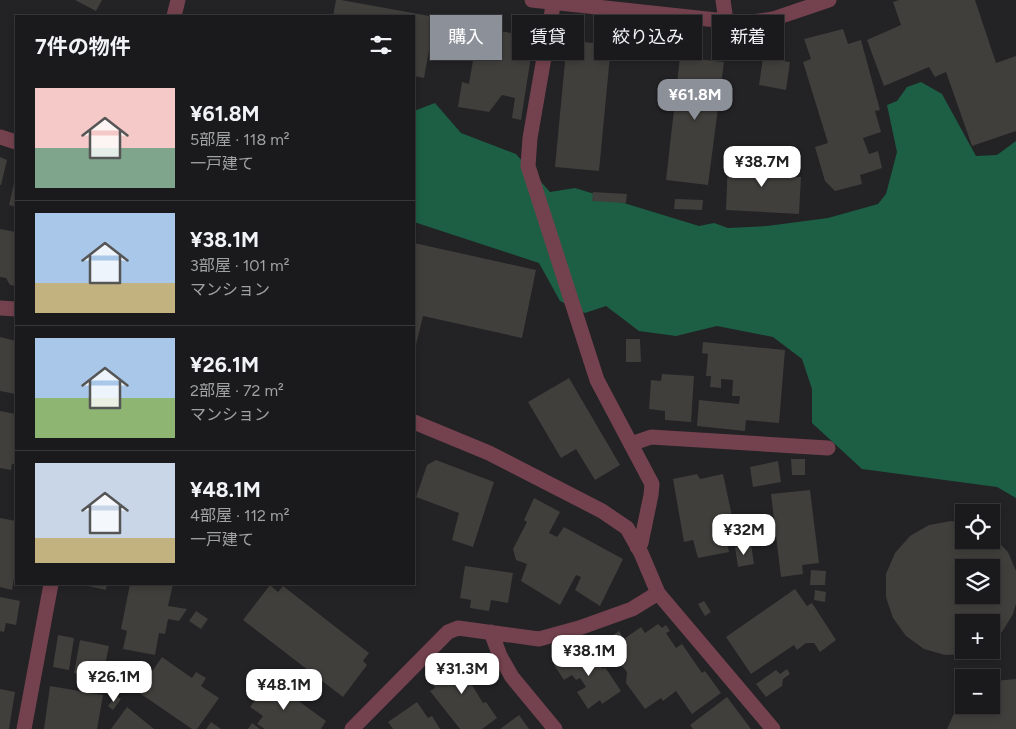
<!DOCTYPE html>
<html lang="ja">
<head>
<meta charset="utf-8">
<style>
  body { margin:0; font-family:Figtree,"Noto Sans JP",sans-serif; background:#272729; color:#f1f3f6; height:100vh; display:flex; flex-direction:column; font-size:19px; white-space:nowrap }
  * { box-sizing:border-box; margin:0 }
  p { font-size:16px; color:#9fa1a3 }
  .icon { flex:none; width:28px; height:28px; fill:none; stroke:currentColor; stroke-width:2; stroke-linecap:round; stroke-linejoin:round }
  .map { position:relative; flex:1; overflow:hidden }
  .details { position:absolute; left:15px; top:15px; width:400px; height:570px; display:flex; flex-direction:column; background:#1a1a1c; border-radius:0px; box-shadow:0 2px 8px #0003,0 0 0 1px #38383b }
  .details>* { flex:none }
  .top-card { position:absolute; left:430px; top:15px; width:475px; height:45px; display:flex; gap:10px }
  .buttons { position:absolute; left:955px; top:504px; display:grid; gap:10px }
  .buttons a { display:grid; place-items:center; width:45px; height:45px; border-radius:0px; background:#1a1a1c; box-shadow:0 2px 8px #0003,0 0 0 1px #38383b; font-size:25px }
  .price { position:absolute; translate:-50% -42px; padding:0 11px; border-radius:10px; background:#fff; color:#222; font-size:16px; line-height:32px; filter:drop-shadow(0 1px 2px #0008) }
  .price::after { content:''; position:absolute; left:50%; top:30px; width:15px; height:11px; margin-left:-8px; background:inherit; clip-path:polygon(0 0,100% 0,50% 100%) }
  .price.on { background:#8c9099; color:#fff }
  ul { padding:0; list-style:none }
  li { display:flex; align-items:center; gap:15px; height:125px; padding:0 20px }
  li+li { border-top:1px solid #38383b }
  li span { display:grid; place-items:center; flex:none; width:140px; height:100px; border-radius:0px; color:#555 }
  li>.icon { margin-inline-start:auto }
  span .icon { width:60px; height:60px; fill:#fffc; stroke-width:1 }
  li b { font-size:21px }
  h2 { display:flex; justify-content:space-between; align-items:center; height:60px; padding:0 20px; font-size:21px }
  .pill { padding:0 18px; border-radius:0px; background:#1a1a1c; box-shadow:0 2px 8px #0003,0 0 0 1px #38383b; font-size:18px; line-height:45px }
  .pill.on { background:#8c9099; color:#fff }
  .map>svg:first-child { display:block }
  .forest { fill:#1c5f45 }
  .building { fill:#403f3c; fill-rule:evenodd }
  .lines { fill:none; stroke-linecap:round; stroke-linejoin:round }
  .minor { stroke:#74424e; stroke-width:15 }
</style>
</head>
<body>
<div class="map">
<svg width="1016" height="729" viewBox="0 0 1016 729">
  <rect width="100%" height="100%" fill="#232225"/>
  <path class="forest" d="M921,82l21,12 34,62 21,-1 19,-14v357l-19,-11 -135,-18 -50,-46v-34l-10,-30 -29,-22 -56,-11 -41,10 -37,-5 -33,-25 -21,7 -25,-12 -21,-38 -125,-41v-111l21,-8 26,30 55,21 34,38 25,-4 124,38 15,-3 14,5 39,-2 61,-8 50,-14 8,-10 11,-42 -10,-47 10,-4 10,-14z"/>
  <path class="building" d="M75,0h27l-6,11z
    M336,0h5l94,17 -11,61 -10,-2v-60h-81z
    M899,0h76l21,63 20,-7v75l-44,15 -26,-74 -11,5 -6,-10 -45,19 -17,-46 34,-15 -8,-23z
    M843,29l5,15 13,-4 19,70 -5,1 6,21 -18,6 6,16 9,-3 4,17 -22,7 2,9 -27,7 -10,-10 -10,-34 13,-4 -25,-81 8,-3 -7,-20z
    M494,30l40,7 -13,83 -9,-2 3,-20 -13,-3 -13,17 -31,-5 4,-25 7,2 4,-24 7,1 3,-16 9,1z
    M567,40l44,5 -12,126 -44,-4z
    M680,57l44,5 -16,123 -42,-5z
    M763,58l27,4 -4,28 -27,-5z
    M0,157l7,3 -6,25h-1z
    M728,160l58,3v14h15l-2,37 -73,-4z
    M15,179h1v28l-7,-2z
    M593,192l34,2 -1,9 -34,-2z
    M675,199l28,1 -1,10 -28,-1z
    M0,229l16,3v54l-6,-1 -4,-7 -6,-1z
    M414,243l122,27 -14,68 -99,-22 -9,37z
    M0,337l16,4v53l-16,-3z
    M626,339h14l1,23h-15z
    M703,342l82,8 -6,73 -33,-3 -1,11 -48,-5 2,-26 40,4 1,-8h-8l1,-16 -12,-1v9l-11,-1 1,-11h-5l2,-22 -6,-1z
    M662,374l32,2 -3,46 -26,-2v-9l-16,-2 2,-29 10,1z
    M569,378l51,87 -25,15 -19,-31 -15,9 -33,-56z
    M0,411l16,3v50h-4l-1,6 -11,-2z
    M791,459h14v16h-13z
    M436,460l58,22 -21,65 -21,-7 7,-27 -43,-16 11,-32z
    M778,461l3,21 -28,5 -3,-20z
    M697,474l3,5 23,-5 10,47 -9,7 5,24 -31,6 -5,-18 -9,2 -11,-63z
    M810,490l9,73 -17,2 1,9 -22,3 -10,-83z
    M534,498l26,14 -11,21 8,4 7,-10 59,32 -23,47 -25,-16 6,-13 -5,-2 -16,30 -39,-24 6,-17 -11,-4 -3,-11 14,-27 -3,-2z
    M0,518l16,3v45l-4,24 -12,-3z
    M951,521l13,2v17h27v-5l17,17 8,19v33l-3,10 -11,18 -11,9v-19h-27v28h11l-9,4 -21,1 -21,-6 -18,-13 -13,-18 -7,-21v-23l9,-21 15,-17 19,-11zM964,568h27v27h-27z
    M747,526l4,13 -9,2 -3,-13z
    M751,544l3,20 -16,3 -3,-20z
    M465,566l48,7 -5,30 -17,-3 -2,11 -19,-3 1,-8 -11,-2z
    M811,570l15,1 -1,14h-15z
    M79,584h28l-1,6z
    M130,584h43l-5,22 19,3 -8,12 -11,-2 -3,15 -6,-1 -4,22 -32,-6 4,-18 -6,-2z
    M270,585l8,7 5,-6 86,67 -6,8 4,4 -24,32 -100,-77z
    M795,589l12,17 5,-3 24,37 -16,12 -6,-9h-8l-9,7 -3,-5 -43,29 -25,-37z
    M815,590l11,2 -1,10 -11,-2z
    M0,597l20,4 -4,24 -10,-2 -2,9 -4,-1z
    M704,601l7,11 -6,4 -7,-12z
    M196,611l12,8 -7,10 -12,-8z
    M658,624l4,4 4,-3 4,6 -4,2 10,15 6,-4 20,29 3,-2 16,22 -29,21 -16,-23 -13,10 -2,-3 -16,11 -19,-26 1,-11 -9,-11 -8,5 -14,-19 23,-16 5,8 17,-12 4,6z
    M58,635l16,3 -5,32 -16,-3z
    M80,640l29,6 -7,33 -28,-6z
    M587,645l16,24 2,-2 16,24 -19,13 -2,-4 -12,9 -11,-17 9,-5 -6,-9 -4,2 -4,-5 -8,5 -10,-15 20,-14 1,2z
    M466,653l16,24 -10,8 11,18 3,-1 11,16 -15,11h-22l-30,-38 5,-3 -4,-7z
    M162,657l30,21 4,-6 10,6 -5,8 18,12 -22,31h-5l-54,-37z
    M787,669l3,5 -7,5 -1,7 -16,11 -10,-13 20,-14 4,4z
    M1016,679v50h-69l10,-22 7,-7v5h27v-23l3,-1z
    M270,680l56,41 -5,8h-56l-8,-5 6,-8 -13,-9z
    M50,686l53,9 -6,34h-53z
    M0,689l15,3 -6,37h-9z
    M116,696l5,3 -8,11 -5,-4z
    M727,697l24,32h-58l-3,-4z
    M417,702l11,16 4,-2 8,13h-47l-5,-7z
    M127,707l27,22h-43z
    M519,715l10,14h-29z
    M211,722l10,7h-15z
    M252,723l8,6h-12z"/>
  <g class="lines">
    <path class="minor" d="M532,0l212,23 29,-4 56,-19
      M554,0l-24,138 -2,28 69,214 55,104 -1,11 -10,48 -4,4
      M723,0l3,21
      M174,16l4,-16
      M0,137l16,5
      M0,308l16,1
      M414,422l75,31 113,58 25,17 14,25 17,40 115,136
      M631,444l20,-7 177,11
      M491,632l9,24 12,21 43,52
      M24,729l27,-145
      M352,729l96,-97 10,-4 81,11 40,-11 53,-19 26,-16"/>
  </g>
</svg>
<div class="buttons">
<a><svg class="icon" aria-label="locate" viewBox="0 0 24 24"><circle cx="12" cy="12" r="6"/><path d="M12 2v4M12 18v4M2 12h4M18 12h4"/></svg></a>
<a><svg class="icon" aria-label="layers" viewBox="0 0 24 24"><path d="M12 4l9 5-9 5-9-5zM3 14l9 5 9-5"/></svg></a>
<a>+</a>
<a>−</a>
</div>
<b class="price on" style="left:695px;top:121px">¥61.8M</b>
<b class="price" style="left:762px;top:188px">¥38.7M</b>
<b class="price" style="left:744px;top:556px">¥32M</b>
<b class="price" style="left:589px;top:677px">¥38.1M</b>
<b class="price" style="left:462px;top:695px">¥31.3M</b>
<b class="price" style="left:114px;top:703px">¥26.1M</b>
<b class="price" style="left:284px;top:711px">¥48.1M</b>
<div class="top-card">
<a class="pill on">購入</a>
<a class="pill">賃貸</a>
<a class="pill">絞り込み</a>
<a class="pill">新着</a>
</div>
<section class="details">
<h2>7件の物件<svg class="icon" aria-label="filters" viewBox="0 0 24 24"><path d="M4 7h16M4 17h16"/><circle cx="9" cy="7" r="2"/><circle cx="15" cy="17" r="2"/></svg></h2>
<ul>
<li><span style="background:linear-gradient(#f6c9c9 60%,#7fa58c 0)"><svg class="icon" aria-label="home" viewBox="0 0 24 24"><path d="M3 11l9-7 9 7M6 9v11h12V9"/></svg></span><div><b>¥61.8M</b><p>5部屋 · 118 m²</p><p>一戸建て</p></div></li>
<li><span style="background:linear-gradient(#a9c7e8 70%,#c2b280 0)"><svg class="icon" aria-label="home" viewBox="0 0 24 24"><path d="M3 11l9-7 9 7M6 9v11h12V9"/></svg></span><div><b>¥38.1M</b><p>3部屋 · 101 m²</p><p>マンション</p></div></li>
<li><span style="background:linear-gradient(#a9c7e8 60%,#8fb573 0)"><svg class="icon" aria-label="home" viewBox="0 0 24 24"><path d="M3 11l9-7 9 7M6 9v11h12V9"/></svg></span><div><b>¥26.1M</b><p>2部屋 · 72 m²</p><p>マンション</p></div></li>
<li><span style="background:linear-gradient(#c9d6e8 75%,#c2b280 0)"><svg class="icon" aria-label="home" viewBox="0 0 24 24"><path d="M3 11l9-7 9 7M6 9v11h12V9"/></svg></span><div><b>¥48.1M</b><p>4部屋 · 112 m²</p><p>一戸建て</p></div></li>
</ul>
</section>
</div>
</body>
</html>
